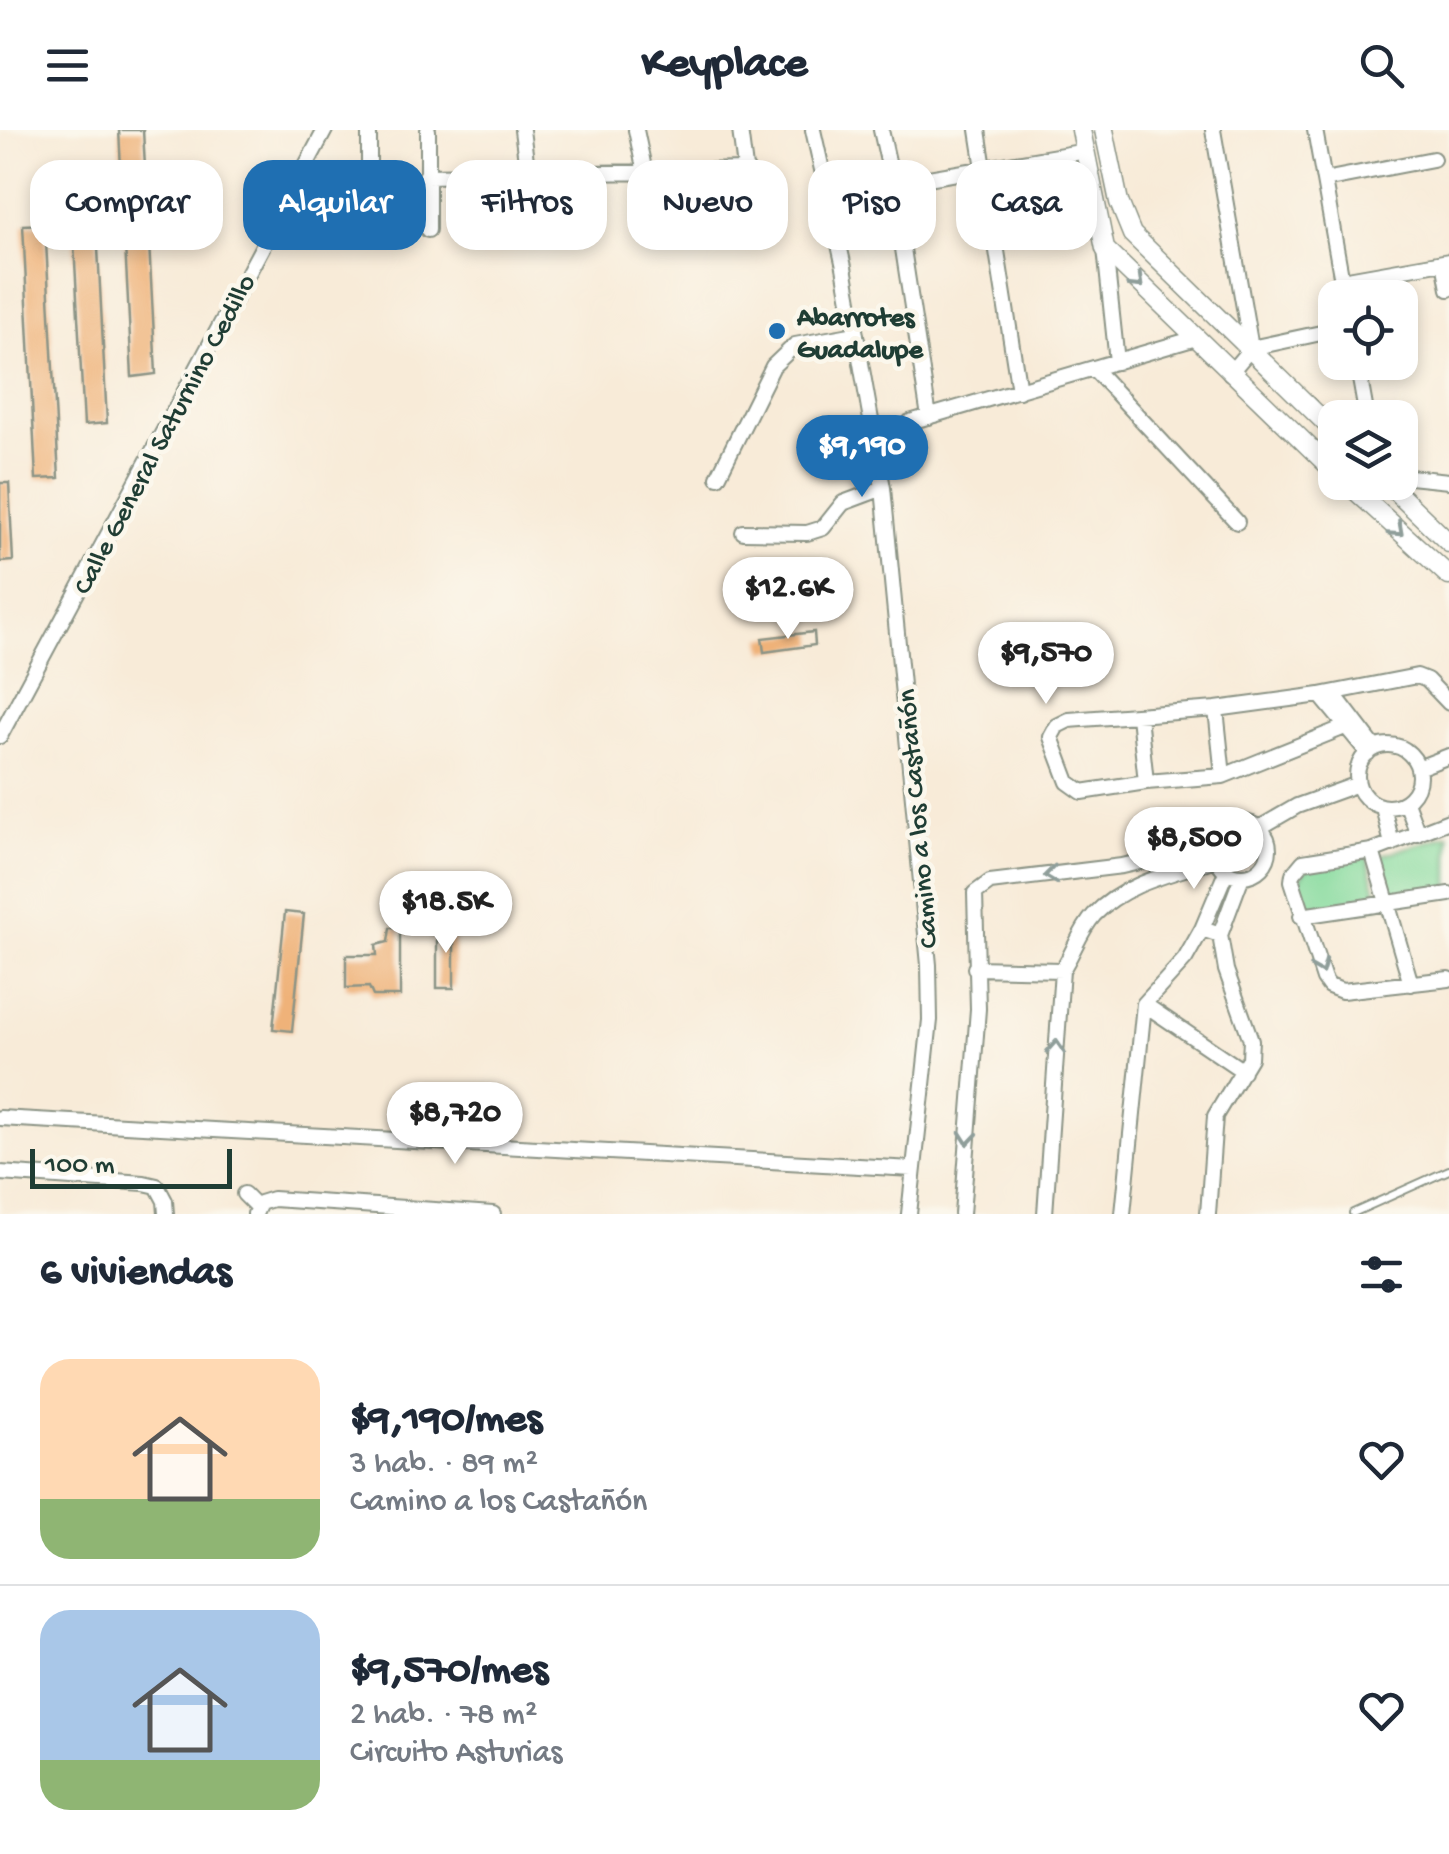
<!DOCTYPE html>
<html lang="es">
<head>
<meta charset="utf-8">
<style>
  body { margin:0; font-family:"Gochi Hand",sans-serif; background:#f6f6f7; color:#1f2937; height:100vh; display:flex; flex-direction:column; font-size:38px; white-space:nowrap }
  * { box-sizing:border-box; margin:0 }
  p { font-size:32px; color:#747a83 }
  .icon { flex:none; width:55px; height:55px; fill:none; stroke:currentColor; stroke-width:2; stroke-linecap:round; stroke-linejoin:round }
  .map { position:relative; height:1084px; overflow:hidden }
  .sheet { display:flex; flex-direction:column; background:#fff; flex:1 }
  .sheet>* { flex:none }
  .hud { position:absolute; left:30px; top:30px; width:1390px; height:90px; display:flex; gap:20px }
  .tools { position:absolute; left:1318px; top:150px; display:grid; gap:20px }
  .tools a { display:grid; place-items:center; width:100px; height:100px; border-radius:20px; background:#fff; box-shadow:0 5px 15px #0003; font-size:50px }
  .scale { position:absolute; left:30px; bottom:25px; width:202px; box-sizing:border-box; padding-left:10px; border:5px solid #1f3d34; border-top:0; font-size:28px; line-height:35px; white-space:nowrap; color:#1f3d34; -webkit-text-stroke:8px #fbf7ec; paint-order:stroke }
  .price { position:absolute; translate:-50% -85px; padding:0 22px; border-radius:35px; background:#fff; color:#222; font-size:32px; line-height:65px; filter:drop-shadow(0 2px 5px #0008) }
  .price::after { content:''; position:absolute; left:50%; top:60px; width:30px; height:22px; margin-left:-15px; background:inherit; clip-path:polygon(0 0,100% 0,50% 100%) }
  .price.selected { background:#1f6fb2; color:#fff }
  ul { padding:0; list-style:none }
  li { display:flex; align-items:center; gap:30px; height:250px; padding:0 40px }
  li+li { border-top:2px solid #e0e1e3 }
  li span { display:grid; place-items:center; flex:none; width:280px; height:200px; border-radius:30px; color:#555 }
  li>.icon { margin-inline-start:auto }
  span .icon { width:120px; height:120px; fill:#fffc; stroke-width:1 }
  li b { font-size:42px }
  h2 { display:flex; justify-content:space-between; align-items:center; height:120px; padding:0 40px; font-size:42px }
  .pill { padding:0 35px; border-radius:30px; background:#fff; box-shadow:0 5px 15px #0003; font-size:35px; line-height:90px }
  .pill.selected { background:#1f6fb2; color:#fff }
  header { display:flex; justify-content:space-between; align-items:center; height:130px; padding:0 40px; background:#fff; font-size:45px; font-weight:800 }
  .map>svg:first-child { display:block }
  .green { fill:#85da9d; stroke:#528c68; stroke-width:2.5 }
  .building { fill:#efb279 }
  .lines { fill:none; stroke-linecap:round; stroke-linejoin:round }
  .service-casing { stroke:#8c9486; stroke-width:10 }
  .minor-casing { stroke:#8c9486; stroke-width:18 }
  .tertiary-casing { stroke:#8c9486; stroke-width:21 }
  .service { stroke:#fff; stroke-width:6 }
  .minor { stroke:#fff; stroke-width:14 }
  .tertiary { stroke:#fff; stroke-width:18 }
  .oneway { stroke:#8f9e9a }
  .poi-dot { fill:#1f6fb2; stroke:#fbf7ec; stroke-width:4 }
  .labels { text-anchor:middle; stroke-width:9; stroke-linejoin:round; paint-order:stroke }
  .poi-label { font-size:28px; font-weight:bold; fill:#1f3d34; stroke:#fbf7ec; text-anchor:start }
  .street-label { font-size:28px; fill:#1f3d34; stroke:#fbf7ec }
</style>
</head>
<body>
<header><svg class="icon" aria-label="menu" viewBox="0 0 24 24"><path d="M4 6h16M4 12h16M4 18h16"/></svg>Keyplace<svg class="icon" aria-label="search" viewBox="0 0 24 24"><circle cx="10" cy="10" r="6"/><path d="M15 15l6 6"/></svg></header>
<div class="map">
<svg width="1449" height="1084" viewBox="0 0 1449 1084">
  <rect width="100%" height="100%" fill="#fbf7ec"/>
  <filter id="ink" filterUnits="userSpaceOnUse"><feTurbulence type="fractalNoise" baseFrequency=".01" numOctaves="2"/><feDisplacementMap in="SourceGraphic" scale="20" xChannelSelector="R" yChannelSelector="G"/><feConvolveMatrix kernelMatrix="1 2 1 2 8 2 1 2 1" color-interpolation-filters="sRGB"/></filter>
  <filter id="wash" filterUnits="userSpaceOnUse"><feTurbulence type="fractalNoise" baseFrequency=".0048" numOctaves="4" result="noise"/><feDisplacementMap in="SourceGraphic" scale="40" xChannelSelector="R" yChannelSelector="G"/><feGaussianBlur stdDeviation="2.25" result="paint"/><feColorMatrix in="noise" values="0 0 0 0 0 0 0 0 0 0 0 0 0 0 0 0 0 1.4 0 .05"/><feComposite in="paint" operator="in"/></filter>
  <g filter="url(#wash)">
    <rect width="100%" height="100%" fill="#f8ebd8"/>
    <path class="green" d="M1449,705v56l-58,10 -13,-45z
      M1367,726l13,50 -75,6 -7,-32 8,-11z"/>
    <g id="blocks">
      <path class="building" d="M119,0h24l13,244 -24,3z
        M94,40l13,253 -23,2 -14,-254z
        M45,94l14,254 -23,1 -13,-254z
        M0,353h9l4,78 -13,1z
        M814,502l1,13 -51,7 -2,-14z
        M285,782l19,2 -12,117 -19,-2z
        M437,795h17v63h-17z
        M390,798h10v68h-27l-4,-9 -23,1v-33h31l-1,-10 12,-3z"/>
    </g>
  </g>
  <g filter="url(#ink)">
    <use href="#blocks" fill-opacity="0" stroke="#8c9486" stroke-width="2.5"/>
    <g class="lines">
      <g class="service-casing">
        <path id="service" d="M1353,1083l96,-43"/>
      </g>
      <g class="minor-casing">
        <path id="minor" d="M522,0l6,46
          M636,0l9,43
          M740,0l14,107
          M813,0l31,137 39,221 46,477 1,55 -21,194
          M881,0l12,54 36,233
          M978,0l41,261
          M1213,0l38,218 -21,25
          M1315,0l30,168
          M426,46l321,-6
          M1324,50l109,-21
          M893,54l193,-33
          M428,100v-100
          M369,101v-101
          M1105,119l12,113
          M1444,132l5,27
          M1342,150l107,-19
          M1251,218l84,-18
          M1357,232l10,56
          M1094,239l143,153
          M910,292l286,-84
          M822,318l50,-21
          M1400,346l49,5
          M718,347l55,-111 22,-21 61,-11
          M743,402l64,1 16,-5 20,-25 40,-15
          M1333,563l42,55
          M1320,565l48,58
          M1216,579l7,67
          M1139,586l7,66
          M1353,589l-8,8 -122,49 -77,6 -64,10 -14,-10 -17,-45 6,-11 12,-6 147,-11 104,-14 97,-19 10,4 22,23
          M0,606l325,-606
          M1357 646a31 31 0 1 1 62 0a31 31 0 1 1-62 0Z
          M1418,638l31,-12
          M1406,672l12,32
          M1383,677l9,37
          M1449,691l-77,30 -69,11 -10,12 -1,7 32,98 5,7 13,5 107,-12
          M1215 719a27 27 0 1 1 54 0a27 27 0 1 1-54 0Z
          M1259,698l38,-22 61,-22
          M1372,721l39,133
          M1301,786l148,-22
          M1202,799l18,6 6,35 25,70 -1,18 -35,58 -7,98
          M1220,805l22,-59
          M975,838l87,2
          M1144,874l99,67
          M0,988l913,51
          M0,1043l144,10 13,3 8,15 1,13
          M244,1064l13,13
          M255,1084l5,-11 13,-4 220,15
          M962,1084l16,-205 -3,-116 15,-11 132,-16 93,-21
          M1045,1084l17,-244c12,-18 17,-38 32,-55 31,-33 82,-42 122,-56
          M1123,1084l21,-210 41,-45 17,-30 24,-57"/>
      </g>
      <g class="tertiary-casing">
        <path id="tertiary" d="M1081,0l24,119 230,223
          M1104,0l15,72 13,32 203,198
          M1346,352l103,94
          M1386,352l63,61"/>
      </g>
      <use href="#service" class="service"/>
      <use href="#minor" class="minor"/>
      <use href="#tertiary" class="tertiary"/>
    </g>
    <defs><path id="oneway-chevron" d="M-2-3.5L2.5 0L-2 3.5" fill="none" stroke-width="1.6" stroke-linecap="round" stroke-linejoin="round" transform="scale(2.5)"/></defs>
    <g class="oneway">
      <use href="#oneway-chevron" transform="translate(1137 152) rotate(44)"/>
      <use href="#oneway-chevron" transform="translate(1397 400) rotate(42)"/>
      <use href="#oneway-chevron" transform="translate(1051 745) rotate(173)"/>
      <use href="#oneway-chevron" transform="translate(1320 837) rotate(68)"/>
      <use href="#oneway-chevron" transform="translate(1056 917) rotate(-86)"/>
      <use href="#oneway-chevron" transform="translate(968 1008) rotate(95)"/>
    </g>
  </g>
  <circle class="poi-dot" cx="777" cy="201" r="10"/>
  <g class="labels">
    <g class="poi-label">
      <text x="797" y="195">Abarrotes<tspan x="797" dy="32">Guadalupe</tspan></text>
    </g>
    <g class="street-label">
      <text transform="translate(162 303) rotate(-62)" y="10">Calle General Saturnino Cedillo</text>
      <text transform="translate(915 689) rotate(-95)" y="10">Camino a los Castañón</text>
    </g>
  </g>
</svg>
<div class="tools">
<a><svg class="icon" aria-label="locate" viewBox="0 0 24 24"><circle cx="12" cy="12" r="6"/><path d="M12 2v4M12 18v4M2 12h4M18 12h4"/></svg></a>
<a><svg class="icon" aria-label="layers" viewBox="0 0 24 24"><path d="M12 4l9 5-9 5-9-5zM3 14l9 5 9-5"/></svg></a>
</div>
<div class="scale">100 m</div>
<b class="price selected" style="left:862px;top:370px">$9,190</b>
<b class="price" style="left:788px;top:512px">$12.6K</b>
<b class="price" style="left:1046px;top:577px">$9,570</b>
<b class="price" style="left:1194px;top:762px">$8,500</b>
<b class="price" style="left:446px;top:826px">$18.5K</b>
<b class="price" style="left:455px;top:1037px">$8,720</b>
<div class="hud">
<a class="pill">Comprar</a>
<a class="pill selected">Alquilar</a>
<a class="pill">Filtros</a>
<a class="pill">Nuevo</a>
<a class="pill">Piso</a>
<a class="pill">Casa</a>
</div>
</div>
<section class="sheet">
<h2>6 viviendas<svg class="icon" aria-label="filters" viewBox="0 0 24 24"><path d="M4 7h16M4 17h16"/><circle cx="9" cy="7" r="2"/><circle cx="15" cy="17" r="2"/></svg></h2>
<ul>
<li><span style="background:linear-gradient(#ffd9b3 70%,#8fb573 0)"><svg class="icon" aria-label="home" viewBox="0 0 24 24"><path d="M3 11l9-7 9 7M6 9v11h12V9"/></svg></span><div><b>$9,190/mes</b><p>3 hab. · 89 m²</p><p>Camino a los Castañón</p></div><svg class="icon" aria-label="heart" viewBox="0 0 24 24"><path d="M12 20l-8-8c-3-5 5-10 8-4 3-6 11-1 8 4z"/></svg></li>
<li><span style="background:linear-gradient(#a9c7e8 75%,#8fb573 0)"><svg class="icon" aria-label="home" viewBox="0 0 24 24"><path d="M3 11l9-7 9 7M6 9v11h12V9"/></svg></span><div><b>$9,570/mes</b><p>2 hab. · 78 m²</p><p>Circuito Asturias</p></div><svg class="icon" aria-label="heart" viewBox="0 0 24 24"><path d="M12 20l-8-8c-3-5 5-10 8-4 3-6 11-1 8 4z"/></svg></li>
</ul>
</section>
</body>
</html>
